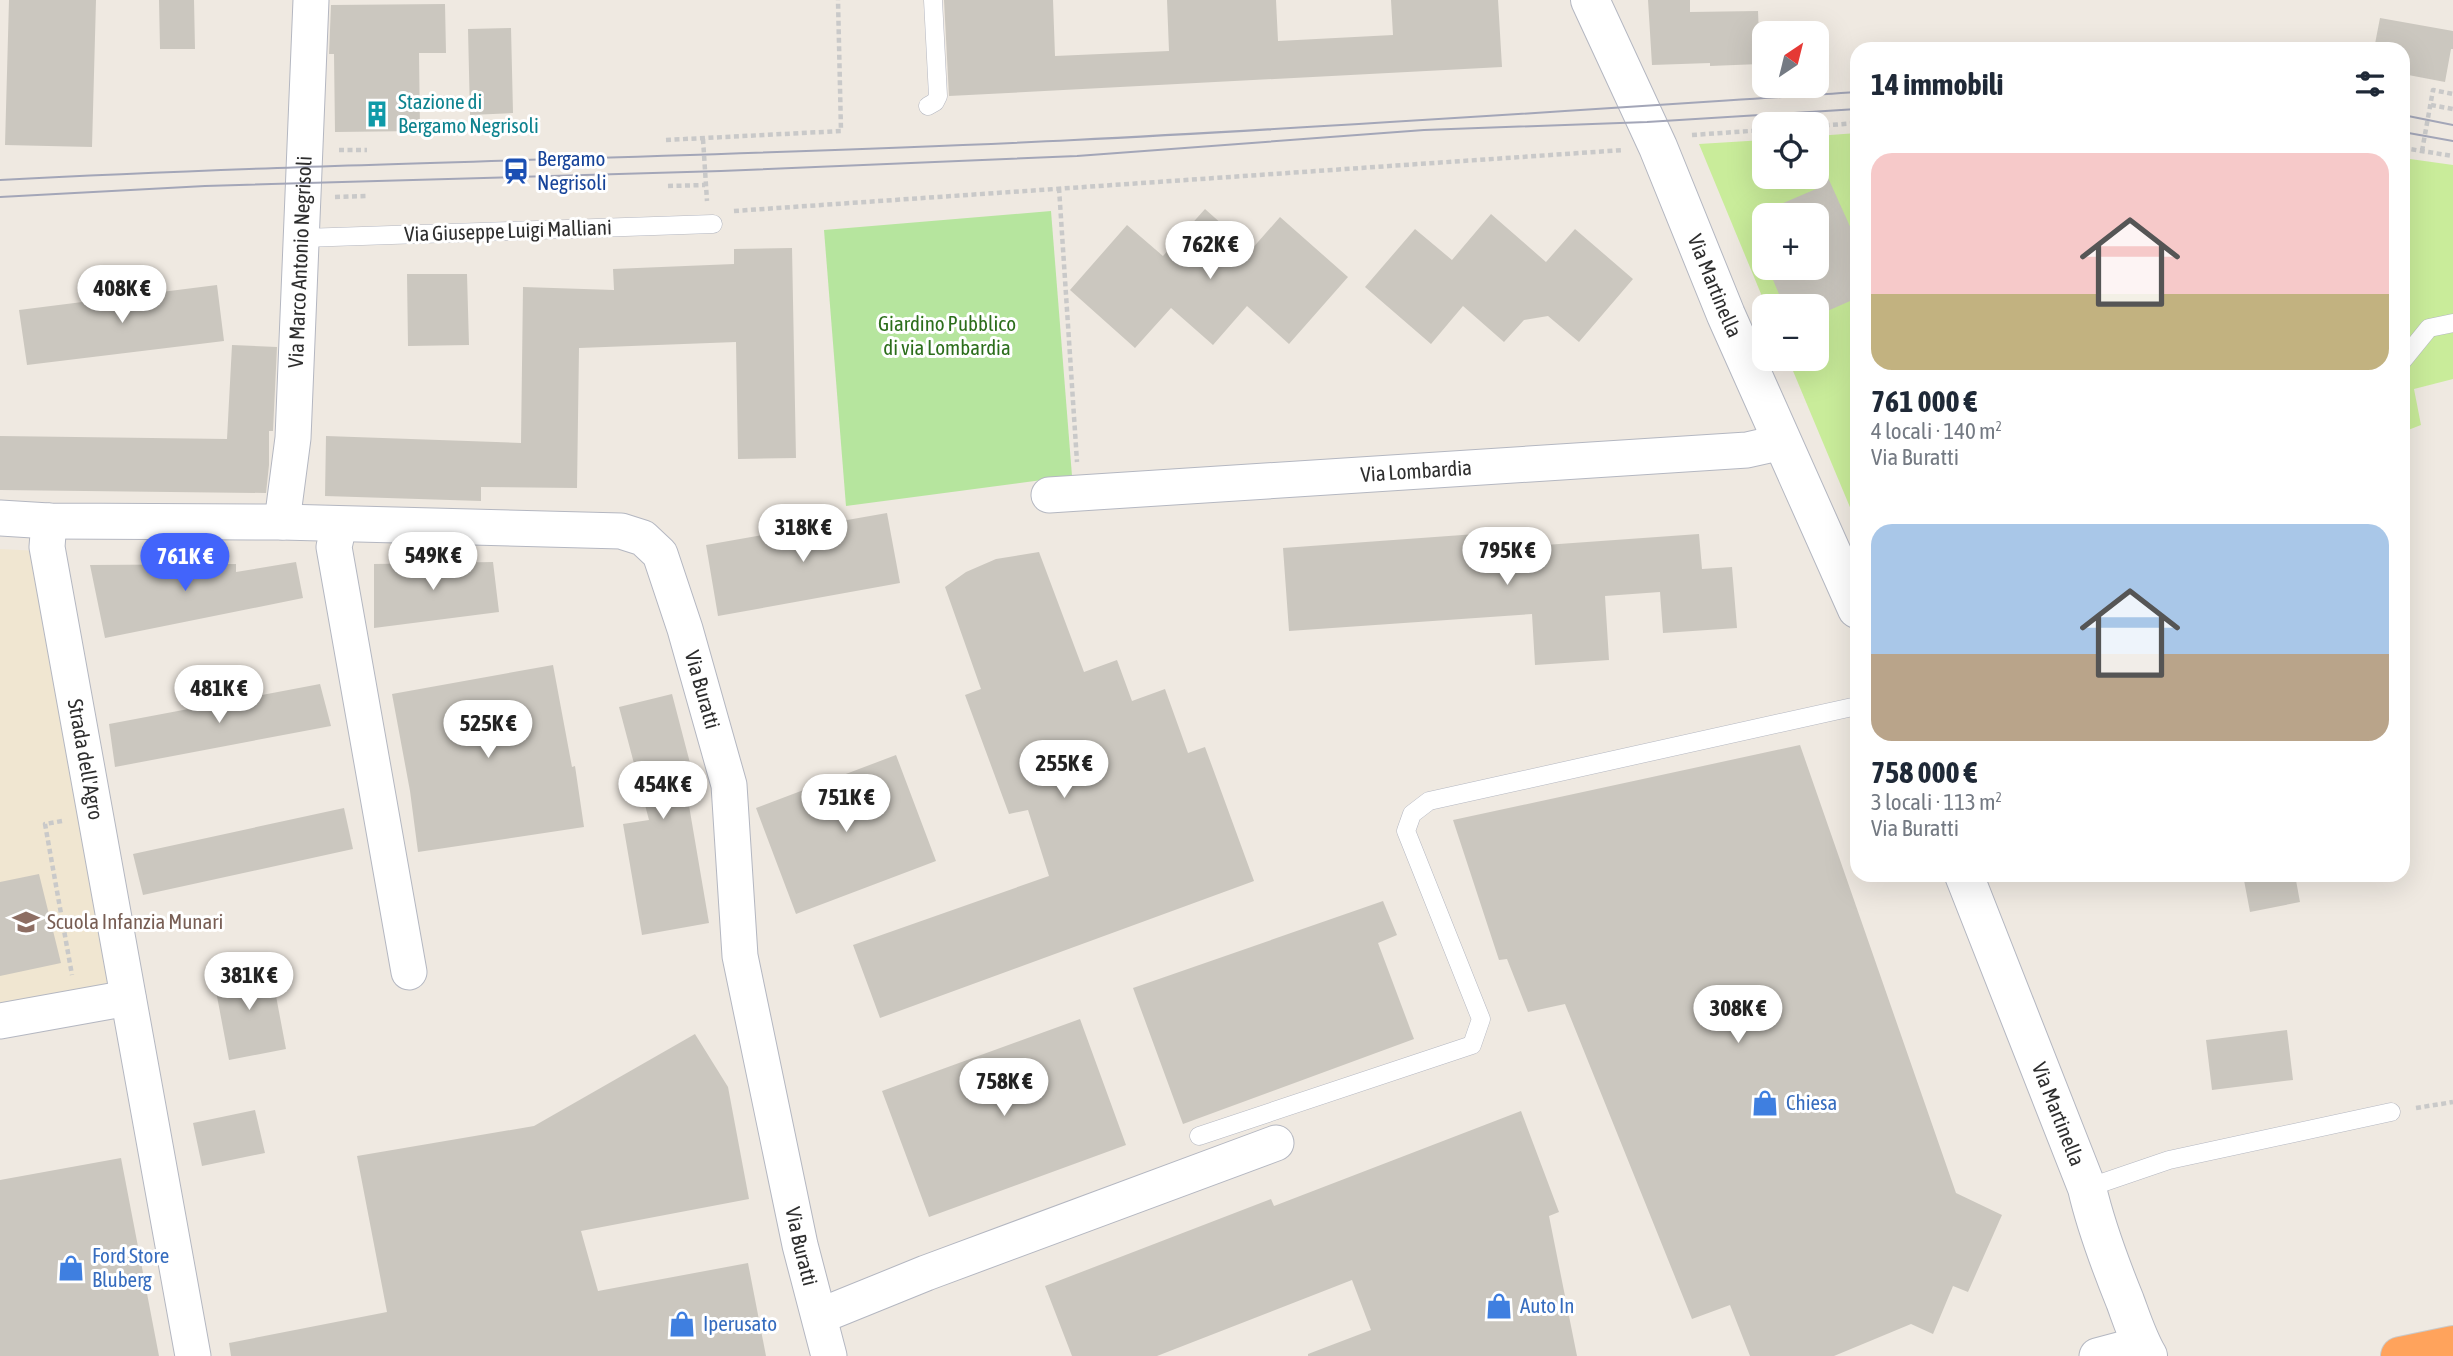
<!DOCTYPE html>
<html lang="it">
<head>
<meta charset="utf-8">
<style>
  body { margin:0; font-family:"Asap Condensed",sans-serif; background:#f2f2f3; color:#1f2937; height:100vh; display:flex; flex-direction:column; font-size:26px; white-space:nowrap }
  * { box-sizing:border-box; margin:0 }
  p { font-size:23px; color:#747a83 }
  .icon { flex:none; width:38px; height:38px; fill:none; stroke:currentColor; stroke-width:2; stroke-linecap:round; stroke-linejoin:round }
  .map { position:relative; flex:1; overflow:hidden }
  .drawer { position:absolute; left:1850px; top:42px; width:560px; height:840px; display:flex; flex-direction:column; background:#fff; border-radius:21px; box-shadow:0 7px 28px #0002 }
  .drawer>* { flex:none }
  .needle { width:46px; rotate:35deg }
  .tools { position:absolute; left:1752px; top:21px; display:grid; gap:14px }
  .tools a { display:grid; place-items:center; width:77px; height:77px; border-radius:14px; background:#fff; box-shadow:0 7px 28px #0002; font-size:35px }
  .price { position:absolute; translate:-50% -60px; padding:0 16px; border-radius:24px; background:#fff; color:#222; font-size:23px; line-height:46px; filter:drop-shadow(0 2px 4px #0008) }
  .price::after { content:''; position:absolute; left:50%; top:42px; width:21px; height:16px; margin-left:-10px; background:inherit; clip-path:polygon(0 0,100% 0,50% 100%) }
  .price.active { background:#4264fb; color:#fff }
  ul { padding:0; list-style:none }
  li { display:grid; align-content:center; gap:14px; height:371px; padding:0 21px }
  li span { display:grid; place-items:center; height:217px; border-radius:21px; color:#555 }
  li>.icon { margin-inline-start:auto }
  span .icon { width:126px; height:126px; fill:#fffc; stroke-width:1 }
  li b { font-size:30px }
  h2 { display:flex; justify-content:space-between; align-items:center; height:84px; padding:0 21px; font-size:30px }
  .map>svg:first-child { display:block }
  .education { fill:#f0e6d1 }
  .green { fill:#b6e59e }
  .pitch { fill:#c9ec9a; fill-rule:evenodd }
  .building { fill:#cbc7bf }
  .lines { fill:none; stroke-linecap:round; stroke-linejoin:round }
  .lane-casing { stroke:#b4b7c1; stroke-width:19 }
  .street-casing { stroke:#b4b7c1; stroke-width:37 }
  .secondary-casing { stroke:#b4b7c1; stroke-width:40 }
  .highway-casing { stroke:#c9c9c9; stroke-width:40 }
  .path { stroke:#c9c9c9; stroke-width:4.5; stroke-dasharray:5 3.5; stroke-linecap:butt }
  .lane { stroke:#fff; stroke-width:18 }
  .street { stroke:#fff; stroke-width:35 }
  .secondary { stroke:#fff; stroke-width:38 }
  .highway { stroke:#ffa35c; stroke-width:38 }
  .tram { stroke:#a3a6b8; stroke-width:2 }
  .labels { text-anchor:middle; stroke-width:6; stroke-linejoin:round; paint-order:stroke }
  .culture-label { font-size:21px; fill:#0d838f; stroke:#fff; text-anchor:start }
  .transit-label { font-size:21px; fill:#164399; stroke:#fff; text-anchor:start }
  .street-label { font-size:21px; fill:#2e2e2e; stroke:#fff }
  .park-label { font-size:21px; fill:#2c6e1b; stroke:#fff }
  .education-label { font-size:21px; fill:#785e54; stroke:#fff; text-anchor:start }
  .shop-label { font-size:21px; fill:#366cbe; stroke:#fff; text-anchor:start }
</style>
</head>
<body>
<div class="map">
<svg width="2453" height="1356" viewBox="0 0 2453 1356">
  <rect width="100%" height="100%" fill="#efe9e1"/>
  <path class="education" d="M0,549l40,2 78,465 -118,23z"/>
  <path class="green" d="M1051,211l21,265 -226,30 -22,-276z"/>
  <path class="pitch" d="M1857,133v391l-69,-165h28v-53h-50l-67,-162 65,-4v37h52l1,-41zM1764,215h52v53h-52z
    M2403,158l50,7v214l-39,10 7,36 -18,7z"/>
  <path class="building" d="M9,0h87l-4,147 -87,-2z
    M159,0h35l1,49h-35z
    M944,0h109l2,56 114,-5 -2,-51h109l2,41 115,-6 -2,-35h107l4,67 -553,29z
    M1648,0h42v12l68,-1 2,53 -50,2v-3l-58,2z
    M445,4l1,49h-27l1,78 -85,1 -1,-78h-5l2,-49z
    M2380,18l73,13v18h-2l-6,33 -42,-8v-25h-29z
    M511,28l2,85 -43,2 -2,-86z
    M1816,151l41,91v56l-41,18v-10h-32l-16,-38h48v-53h-61l61,-26z
    M1205,209l46,41 29,-33 68,60 -59,67 -42,-38 -34,39 -42,-37 -36,40 -65,-58 57,-65 36,31z
    M1491,214l55,48 29,-33 58,50 -54,63 -31,-26 -24,4 -20,22 -41,-36 -32,38 -66,-57 50,-58 37,31z
    M792,248l4,210 -58,1 -2,-117 -157,6 -2,140 -96,-1v14l-156,-5 1,-60 195,7 2,-156 91,3 -1,-21 121,-5v-15z
    M407,274h60l2,71 -61,1z
    M217,285l7,56 -197,24 -8,-55z
    M232,345l45,2 -4,84h-4v34l-3,28 -266,-3v-54l227,3z
    M887,513l13,70 -182,33 -12,-71z
    M1490,533l1,16 208,-15 3,35 30,-2 5,61 -74,5 -3,-41 -55,4 4,64 -74,5 -3,-51 -243,17 -6,-83z
    M1039,552l45,120 33,-12 15,41 33,-12 23,64 17,-6 49,134 -374,137 -27,-73 196,-69 -21,-66 -19,4 -44,-119 16,-6 -36,-102 21,-15 30,-13z
    M296,562l7,36 -198,40 -15,-73 146,-1v8z
    M493,562l6,50 -125,16v-64z
    M553,665l19,102 3,-1 9,61 -166,25 -8,-61 -18,-97z
    M320,684l11,42 -216,41 -6,-43z
    M672,694l24,92 -10,2 23,135 -67,12 -19,-111 26,-4 -30,-113z
    M1800,745l156,448 46,22 -34,77 -15,-6 -20,48 -22,-10 -77,32h-84l-20,-51 -38,14 -127,-315 -37,8 -21,-53 -8,1 -46,-140z
    M896,755l40,106 -140,53 -40,-106z
    M344,808l9,41 -210,46 -10,-41z
    M39,874l22,89 -61,13v-94z
    M2243,875h52l5,27 -50,10z
    M1383,901l14,34 -19,8 36,96 -231,85 -50,-136z
    M270,964l16,85 -57,11 -16,-85z
    M1080,1019l46,126 -197,72 -47,-126z
    M2287,1030l6,50 -81,10 -6,-50z
    M695,1034l33,53 21,112 -168,32 17,60 150,-28 18,93h-535l-2,-13 158,-31 -30,-156 177,-30z
    M255,1110l10,43 -63,13 -9,-43z
    M1521,1111l38,101 -10,4 28,140h-269v-2l63,-24 -19,-50 -195,76h-85l-27,-70 226,-87 3,7z
    M121,1158l38,198h-159v-176z"/>
  <g class="lines">
    <g class="lane-casing">
      <path id="lane" d="M928,106l7,-4 3,-6 -5,-96
        M303,238l410,-14
        M2403,360l26,-32 24,-5
        M1199,1136l273,-91 9,-26 -75,-188 6,-17 17,-13 428,-95
        M2087,1188l82,-28 222,-48"/>
    </g>
    <g class="street-casing">
      <g id="street">
        <path id="s1" d="M1049,495l698,-45 35,-8"/>
        <path id="s2" d="M0,518l49,3 233,1 339,9 22,7 17,16 25,75 44,156 11,171 60,289 29,111"/>
        <path id="s3" d="M49,521l-2,26 146,809"/>
        <path id="s4" d="M282,522l11,-84 18,-438"/>
        <path d="M339,525l-5,22 75,425"/>
        <path d="M0,1021l128,-23"/>
        <path d="M820,1316l106,-43 350,-130"/>
        <path d="M2097,1356l45,-12"/>
      </g>
    </g>
    <g class="secondary-casing">
      <g id="secondary">
        <path id="s5" d="M1590,0l68,147 68,168 131,294"/>
        <path id="s6" d="M1964,875l123,313c9,39 23,76 38,113 7,19 13,38 23,55"/>
      </g>
    </g>
    <g class="highway-casing">
      <path id="highway" d="M2400,1356l53,-11"/>
    </g>
    <path class="path" d="M2431,105l22,4
      M1816,126l41,-3
      M1692,135l72,-5
      M703,139l4,62
      M666,140l175,-9 -3,-131
      M2403,148l50,8
      M339,150h28
      M2422,151l11,-61 20,4
      M668,186l37,-1
      M1059,188l18,274
      M335,197l34,-1
      M734,211l889,-61
      M62,821l-17,3 27,151
      M2416,1108l37,-6"/>
    <use href="#lane" class="lane"/>
    <use href="#street" class="street"/>
    <use href="#secondary" class="secondary"/>
    <use href="#highway" class="highway"/>
    <path class="tram" d="M2403,115l50,10
      M2403,132l50,9
      M0,180c358,-19 716,-22 1074,-40 261,-13 522,-31 783,-48
      M0,197l205,-11 516,-15 356,-15 347,-26 223,-8 210,-13"/>
  </g>
  <defs>
    <g id="building-bare" transform="scale(2.1)"><path d="M-4-6H4V6H1V3H-1V6H-4ZM-2.5-4.3h1.7v1.8h-1.7ZM.8-4.3h1.7v1.8H.8ZM-2.5-1h1.7V.8h-1.7ZM.8-1h1.7V.8H.8Z" fill="#0f9aa8" stroke="#fff" stroke-width="2.5" paint-order="stroke"/></g>
    <g id="station-bare" transform="scale(2.1)"><path d="M-3-6H3Q5-6 5-4V2Q5 4 3 4L4.5 6H3L1.5 4h-3L-3 6H-4.5L-3 4Q-5 4-5 2V-4Q-5-6-3-6ZM-3.5-4v3h7v-3ZM-3.5 1v1.5H-2V1ZM2 1v1.5H3.5V1Z" fill="#1a4fb4" stroke="#fff" stroke-width="2.5" paint-order="stroke"/></g>
    <g id="school-bare" transform="scale(2.1)"><path d="M0-5L7-2L0 1L-7-2ZM-4 1L0 2.5L4 1V4Q0 6-4 4Z" fill="#8d6e63" stroke="#fff" stroke-width="2.5" paint-order="stroke"/></g>
    <g id="shop-bare" transform="scale(2.1)"><path d="M-5-2.5h2.3a2.7 3.5 0 0 1 5.4 0H5L5.5 6h-11ZM-1.5-2.5h3a1.5 2.3 0 0 0-3 0Z" fill="#3f7fe0" stroke="#fff" stroke-width="2.5" paint-order="stroke"/></g>
  </defs>
  <g fill-rule="evenodd">
    <use href="#building-bare" x="377" y="114"/>
    <use href="#station-bare" x="516" y="171"/>
    <use href="#school-bare" x="26" y="922"/>
    <use href="#shop-bare" x="1765" y="1103"/>
    <use href="#shop-bare" x="71" y="1268"/>
    <use href="#shop-bare" x="1499" y="1306"/>
    <use href="#shop-bare" x="682" y="1324"/>
  </g>
  <g class="labels">
    <g class="culture-label">
      <text x="398" y="109">Stazione di<tspan x="398" dy="24">Bergamo Negrisoli</tspan></text>
    </g>
    <g class="transit-label">
      <text x="537" y="166">Bergamo<tspan x="537" dy="24">Negrisoli</tspan></text>
    </g>
    <g class="street-label">
      <text transform="translate(508 231) rotate(-2)" y="7">Via Giuseppe Luigi Malliani</text>
      <text dy="7" stroke="none"><textPath href="#s4" startOffset="261">Via Marco Antonio Negrisoli</textPath></text>
      <text dy="7" stroke="none"><textPath href="#s5" startOffset="312">Via Martinella</textPath></text>
      <text dy="7" stroke="none"><textPath href="#s1" startOffset="368">Via Lombardia</textPath></text>
      <text dy="7" stroke="none"><textPath href="#s2" startOffset="810">Via Buratti</textPath></text>
      <text dy="7" stroke="none"><textPath href="#s3" startOffset="242">Strada dell'Agro</textPath></text>
      <text dy="7" stroke="none"><textPath href="#s6" startOffset="257">Via Martinella</textPath></text>
      <text dy="7" stroke="none"><textPath href="#s2" startOffset="1377">Via Buratti</textPath></text>
    </g>
    <g class="park-label">
      <text x="947" y="331">Giardino Pubblico<tspan x="947" dy="24">di via Lombardia</tspan></text>
    </g>
    <g class="education-label">
      <text x="47" y="929">Scuola Infanzia Munari</text>
    </g>
    <g class="shop-label">
      <text x="1786" y="1110">Chiesa</text>
      <text x="92" y="1263">Ford Store<tspan x="92" dy="24">Bluberg</tspan></text>
      <text x="1520" y="1313">Auto In</text>
      <text x="703" y="1331">Iperusato</text>
    </g>
  </g>
</svg>
<div class="tools">
<a><svg class="needle" viewBox="-14 -14 28 28"><path d="M0-13l5 13h-10z" fill="#e53935"/><path d="M0 13l5-13h-10z" fill="#747a83"/></svg></a>
<a><svg class="icon" aria-label="locate" viewBox="0 0 24 24"><circle cx="12" cy="12" r="6"/><path d="M12 2v4M12 18v4M2 12h4M18 12h4"/></svg></a>
<a>+</a>
<a>−</a>
</div>
<b class="price" style="left:1210px;top:281px">762K €</b>
<b class="price" style="left:122px;top:325px">408K €</b>
<b class="price" style="left:803px;top:564px">318K €</b>
<b class="price" style="left:1507px;top:587px">795K €</b>
<b class="price" style="left:433px;top:592px">549K €</b>
<b class="price active" style="left:185px;top:593px">761K €</b>
<b class="price" style="left:219px;top:725px">481K €</b>
<b class="price" style="left:488px;top:760px">525K €</b>
<b class="price" style="left:1064px;top:800px">255K €</b>
<b class="price" style="left:663px;top:821px">454K €</b>
<b class="price" style="left:846px;top:834px">751K €</b>
<b class="price" style="left:249px;top:1012px">381K €</b>
<b class="price" style="left:1738px;top:1045px">308K €</b>
<b class="price" style="left:1004px;top:1118px">758K €</b>
<section class="drawer">
<h2>14 immobili<svg class="icon" aria-label="filters" viewBox="0 0 24 24"><path d="M4 7h16M4 17h16"/><circle cx="9" cy="7" r="2"/><circle cx="15" cy="17" r="2"/></svg></h2>
<ul>
<li><span style="background:linear-gradient(#f6c9c9 65%,#c2b280 0)"><svg class="icon" aria-label="home" viewBox="0 0 24 24"><path d="M3 11l9-7 9 7M6 9v11h12V9"/></svg></span><div><b>761 000 €</b><p>4 locali · 140 m²</p><p>Via Buratti</p></div></li>
<li><span style="background:linear-gradient(#a9c7e8 60%,#b9a48a 0)"><svg class="icon" aria-label="home" viewBox="0 0 24 24"><path d="M3 11l9-7 9 7M6 9v11h12V9"/></svg></span><div><b>758 000 €</b><p>3 locali · 113 m²</p><p>Via Buratti</p></div></li>
</ul>
</section>
</div>
</body>
</html>
